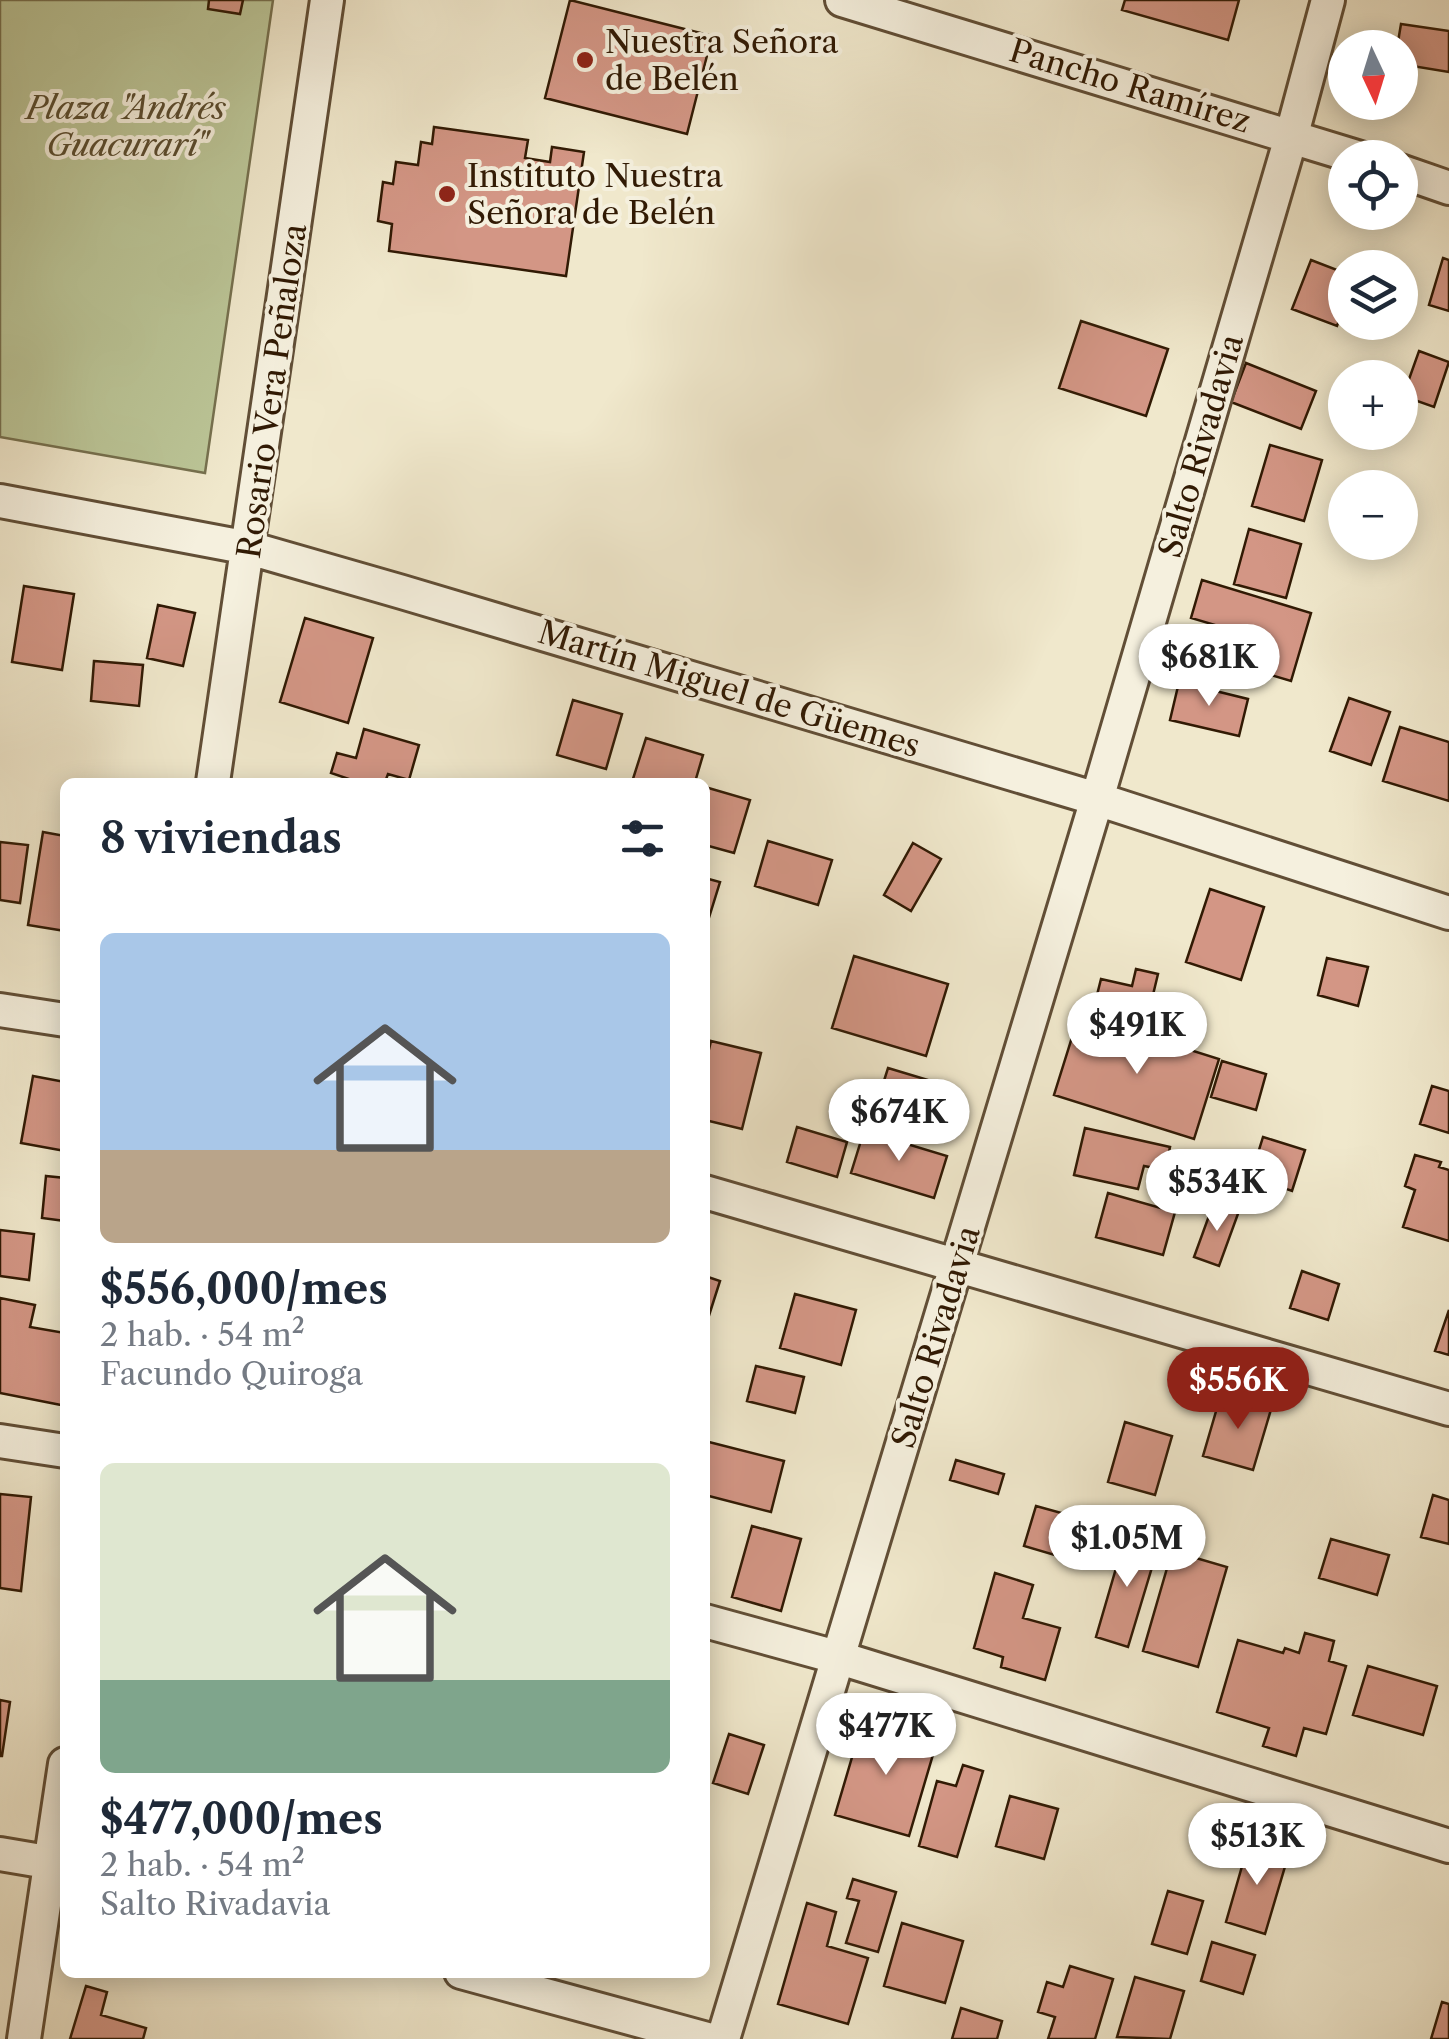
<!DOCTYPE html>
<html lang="es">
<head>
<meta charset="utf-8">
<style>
  body { margin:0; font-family:"Libre Caslon Text",serif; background:#f6f6f7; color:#1f2937; height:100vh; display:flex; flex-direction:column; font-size:38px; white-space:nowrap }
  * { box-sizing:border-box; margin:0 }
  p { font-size:32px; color:#747a83 }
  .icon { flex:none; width:55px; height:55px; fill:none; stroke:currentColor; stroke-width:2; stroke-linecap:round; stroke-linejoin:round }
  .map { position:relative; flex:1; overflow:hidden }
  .sheet { position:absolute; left:60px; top:778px; width:650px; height:1200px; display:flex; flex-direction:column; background:#fff; border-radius:15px; box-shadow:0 5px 25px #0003 }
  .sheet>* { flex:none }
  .needle { width:65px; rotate:176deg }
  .fabs { position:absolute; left:1328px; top:30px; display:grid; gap:20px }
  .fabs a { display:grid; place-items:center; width:90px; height:90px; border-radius:50%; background:#fff; box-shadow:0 5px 25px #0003; font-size:50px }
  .price { position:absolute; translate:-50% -85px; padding:0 22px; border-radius:35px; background:#fff; color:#222; font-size:32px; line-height:65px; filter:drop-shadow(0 2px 5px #0008) }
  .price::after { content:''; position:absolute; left:50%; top:60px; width:30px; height:22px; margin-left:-15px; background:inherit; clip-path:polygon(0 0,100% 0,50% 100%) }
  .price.active { background:#8f2418; color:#fff }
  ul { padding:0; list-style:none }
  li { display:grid; align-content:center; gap:20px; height:530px; padding:0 40px }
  li span { display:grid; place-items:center; height:310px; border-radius:15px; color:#555 }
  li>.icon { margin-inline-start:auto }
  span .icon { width:180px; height:180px; fill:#fffc; stroke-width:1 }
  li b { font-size:42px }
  h2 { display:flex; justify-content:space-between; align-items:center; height:120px; padding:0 40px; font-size:42px }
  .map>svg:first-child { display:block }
  .green { fill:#bbc597; stroke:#76704e; stroke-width:2.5 }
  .building { fill:#d39685; stroke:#311a04; stroke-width:2.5 }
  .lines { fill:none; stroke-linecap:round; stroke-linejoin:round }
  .street-casing { stroke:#614e36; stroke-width:38 }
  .street { stroke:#f5f0de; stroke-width:32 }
  .poi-dot { fill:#8f2418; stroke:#f5f0de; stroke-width:4 }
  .labels { text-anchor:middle; stroke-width:8; stroke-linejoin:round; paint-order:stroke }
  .poi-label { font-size:32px; fill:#311a04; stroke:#f5f0de; text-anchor:start }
  .street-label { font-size:32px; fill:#311a04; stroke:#f5f0de }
  .park-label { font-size:32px; font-style:italic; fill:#5a4d30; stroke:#f5f0de }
</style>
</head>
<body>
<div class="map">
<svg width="1449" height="2039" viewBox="0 0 1449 2039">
  <rect width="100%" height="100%" fill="#f0e8cc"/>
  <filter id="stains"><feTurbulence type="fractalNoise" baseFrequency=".002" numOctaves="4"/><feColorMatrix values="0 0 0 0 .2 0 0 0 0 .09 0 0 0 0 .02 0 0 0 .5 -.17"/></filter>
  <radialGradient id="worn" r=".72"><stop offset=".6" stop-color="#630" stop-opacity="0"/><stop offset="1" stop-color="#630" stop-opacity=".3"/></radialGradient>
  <path class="green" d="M0,0h273l-68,473 -205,-36z"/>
  <path class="building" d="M209,0h34l-3,14 -32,-5z
    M570,0l142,36 -25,98 -142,-36z
    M1125,0h114l-11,40 -106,-30z
    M1401,24l48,7v41l-49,-8v-16h-3z
    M434,127l94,13 -3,18 25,4 2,-15 32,5 -18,124 -177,-25 3,-27 -14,-3 5,-39 10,2 3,-22 22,3 3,-23 11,2z
    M1443,258l6,2v51l-20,-6z
    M1311,260l34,13v32l-8,21 -45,-17z
    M1081,321l87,28 -22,67 -87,-28z
    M1419,351l30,11 -15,45 -31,-11z
    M1246,363l70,28 -15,38 -70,-27z
    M1270,445l52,15 -18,61 -52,-15z
    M1249,529l52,15 -15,54 -52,-14z
    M1202,580l109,33 -20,68 -61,-18 9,-31 -48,-14z
    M24,586l50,8 -12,76 -50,-8z
    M158,605l37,8 -12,53 -36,-8z
    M305,618l68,20 -25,85 -68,-21z
    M94,661l49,4 -4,41 -48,-5z
    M1179,682l69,17 -9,37 -69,-16z
    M1349,698l41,14 -19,53 -41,-14z
    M573,700l49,14 -16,55 -49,-14z
    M1400,727l49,15v59l-66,-20z
    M364,729l55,16 -10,35 -21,-6 -3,8h-37l1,-3 -18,-6 6,-20 19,5z
    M646,738l57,17 -8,27h-63z
    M705,787l45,13 -16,53 -29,-8z
    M43,832l22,4v95l-37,-6z
    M768,841l64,19 -14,45 -63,-19z
    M0,842l28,3 -8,58 -20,-3z
    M913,843l28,16 -30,52 -27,-16z
    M705,878l15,4 -13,42 -2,-1z
    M1210,889l54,18 -23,73 -55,-18z
    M854,956l94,28 -22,72 -94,-28z
    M1327,958l41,9 -10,39 -40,-11z
    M1136,969l22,5 -12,50 -53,-13 8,-32 31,7z
    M1079,1015l140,44 -25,80 -140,-44z
    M711,1041l50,12 -19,76 -37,-9v-54z
    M1222,1061l44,13 -10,36 -45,-13z
    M888,1068l60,18 -16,54 -61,-18z
    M33,1076l32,6v69l-44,-8z
    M1432,1086l17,5v42l-29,-9z
    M797,1127l50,15 -10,35 -50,-15z
    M1085,1128l85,19 -5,23 -21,-4 -6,23 -64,-14z
    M864,1131l83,25 -13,42 -83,-25z
    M1263,1137l42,13 -13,41 -20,-7 3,-9 -10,-3 -3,11 -12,-4z
    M1415,1155l26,7 -2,5 10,3v71l-46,-14 12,-37 -10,-4z
    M46,1176l19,2v43l-23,-3z
    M1108,1193l67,19 -12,43 -67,-18z
    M1214,1202l25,9 -20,55 -25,-9z
    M0,1230l34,4 -5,46 -29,-4z
    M1302,1271l37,13 -11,36 -38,-12z
    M705,1276l15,5 -15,47z
    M795,1294l61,16 -15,55 -61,-17z
    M0,1298l35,7 -5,22 35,6v50l-4,22 -61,-12z
    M1449,1310v45l-14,-4z
    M756,1366l48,11 -9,36 -48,-12z
    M1233,1394l39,12 -19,64 -50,-14 14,-48 11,3z
    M1125,1422l47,14 -17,59 -47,-13z
    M705,1441l79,20 -13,51 -66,-17z
    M956,1460l48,14 -6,20 -48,-14z
    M0,1494l31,3 -10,94 -21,-3z
    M1433,1495l16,5v44l-28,-7z
    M1036,1506l51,14 -12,41 -51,-15z
    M752,1526l49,13 -20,72 -49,-14z
    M1126,1534l33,10 -31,103 -32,-10z
    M1331,1539l58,16 -12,40 -58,-17z
    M1172,1551l55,16 -29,100 -55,-16z
    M995,1573l38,12 -10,33 37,10 -15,52 -44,-13 2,-10 -29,-9z
    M1305,1633l29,8 -5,20 17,5 -20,68 -22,-6 -8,28 -33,-10 6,-18 -52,-16 21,-72 45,13 2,-5 14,5z
    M1368,1666l69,20 -14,49 -70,-20z
    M0,1700l10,2 -8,54h-2z
    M863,1720l74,21 -28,95 -74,-21z
    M729,1734l35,11 -16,49 -35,-11z
    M963,1765l20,6 -26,86 -38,-11 18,-65 19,5z
    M1010,1796l48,13 -14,50 -48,-13z
    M1249,1842l40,11 -24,81 -39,-12z
    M853,1879l43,13 -18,60 -32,-9 13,-42 -12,-3z
    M1168,1891l35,10 -16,53 -35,-10z
    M807,1903l29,9 -9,34 41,12 -20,66 -70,-20z
    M902,1923l61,18 -18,62 -61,-17z
    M1212,1942l43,13 -12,39 -42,-13z
    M1070,1966l43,13 -18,60h-47l7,-22 -17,-5 9,-30 16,5z
    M1135,1977l49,14 -14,48 -53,-2z
    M86,1986l21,6 -6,23 45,13 -3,11h-73z
    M1442,2002l7,2v35h-18z
    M961,2008l41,13 -5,18h-45z"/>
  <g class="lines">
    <g class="street-casing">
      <path id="street" d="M842,0l518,158
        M1400,171l49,17
        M0,501l249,47 153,44 695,207 352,114
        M213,782l114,-782
        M0,1010l65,10
        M705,1192l744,217
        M0,1441l65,10
        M705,1621l135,37 609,188
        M0,1854l65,11
        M461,1972l246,67
        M24,2039l41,-275
        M723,2039l374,-1240 195,-665 36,-134"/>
    </g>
    <use href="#street" class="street"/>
  </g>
  <g class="poi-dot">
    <circle cx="585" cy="60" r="10"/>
    <circle cx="447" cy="194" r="10"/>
  </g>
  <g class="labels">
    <g class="poi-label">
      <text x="605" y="53">Nuestra Señora<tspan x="605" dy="37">de Belén</tspan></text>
      <text x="467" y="187">Instituto Nuestra<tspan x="467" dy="37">Señora de Belén</tspan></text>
    </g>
    <g class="street-label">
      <text transform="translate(1130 86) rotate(17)" y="11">Pancho Ramírez</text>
      <text transform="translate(272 391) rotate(-82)" y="11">Rosario Vera Peñaloza</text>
      <text transform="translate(1201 446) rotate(-74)" y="11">Salto Rivadavia</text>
      <text transform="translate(729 689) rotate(17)" y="11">Martín Miguel de Güemes</text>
      <text transform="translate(936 1337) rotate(-73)" y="11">Salto Rivadavia</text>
    </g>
    <g class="park-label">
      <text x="126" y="119">Plaza "Andrés<tspan x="126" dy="37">Guacurarí"</tspan></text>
    </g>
  </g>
  <rect width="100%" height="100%" filter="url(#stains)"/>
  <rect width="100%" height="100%" fill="url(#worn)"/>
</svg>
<div class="fabs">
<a><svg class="needle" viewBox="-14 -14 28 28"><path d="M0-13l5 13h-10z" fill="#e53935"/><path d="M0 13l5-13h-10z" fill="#747a83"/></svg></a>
<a><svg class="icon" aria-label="locate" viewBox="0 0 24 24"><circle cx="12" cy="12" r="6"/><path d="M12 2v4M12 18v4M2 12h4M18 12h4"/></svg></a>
<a><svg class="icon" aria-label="layers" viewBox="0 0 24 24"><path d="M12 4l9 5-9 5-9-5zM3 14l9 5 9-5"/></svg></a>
<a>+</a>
<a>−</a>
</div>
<b class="price" style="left:1209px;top:709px">$681K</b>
<b class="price" style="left:1137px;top:1077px">$491K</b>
<b class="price" style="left:899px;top:1164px">$674K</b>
<b class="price" style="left:1217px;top:1234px">$534K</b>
<b class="price active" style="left:1238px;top:1432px">$556K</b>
<b class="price" style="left:1127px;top:1590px">$1.05M</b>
<b class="price" style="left:886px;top:1778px">$477K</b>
<b class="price" style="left:1257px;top:1888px">$513K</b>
<section class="sheet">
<h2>8 viviendas<svg class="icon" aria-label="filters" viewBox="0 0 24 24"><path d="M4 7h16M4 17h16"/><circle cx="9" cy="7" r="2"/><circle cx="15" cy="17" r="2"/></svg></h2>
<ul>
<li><span style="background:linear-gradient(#a9c7e8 70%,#b9a48a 0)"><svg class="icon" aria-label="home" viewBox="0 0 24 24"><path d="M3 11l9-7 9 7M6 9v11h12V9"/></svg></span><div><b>$556,000/mes</b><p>2 hab. · 54 m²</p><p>Facundo Quiroga</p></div></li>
<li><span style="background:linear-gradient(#dfe7d0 70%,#7fa58c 0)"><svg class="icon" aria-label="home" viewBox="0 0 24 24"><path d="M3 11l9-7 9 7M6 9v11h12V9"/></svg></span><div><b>$477,000/mes</b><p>2 hab. · 54 m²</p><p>Salto Rivadavia</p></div></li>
</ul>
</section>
</div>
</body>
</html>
